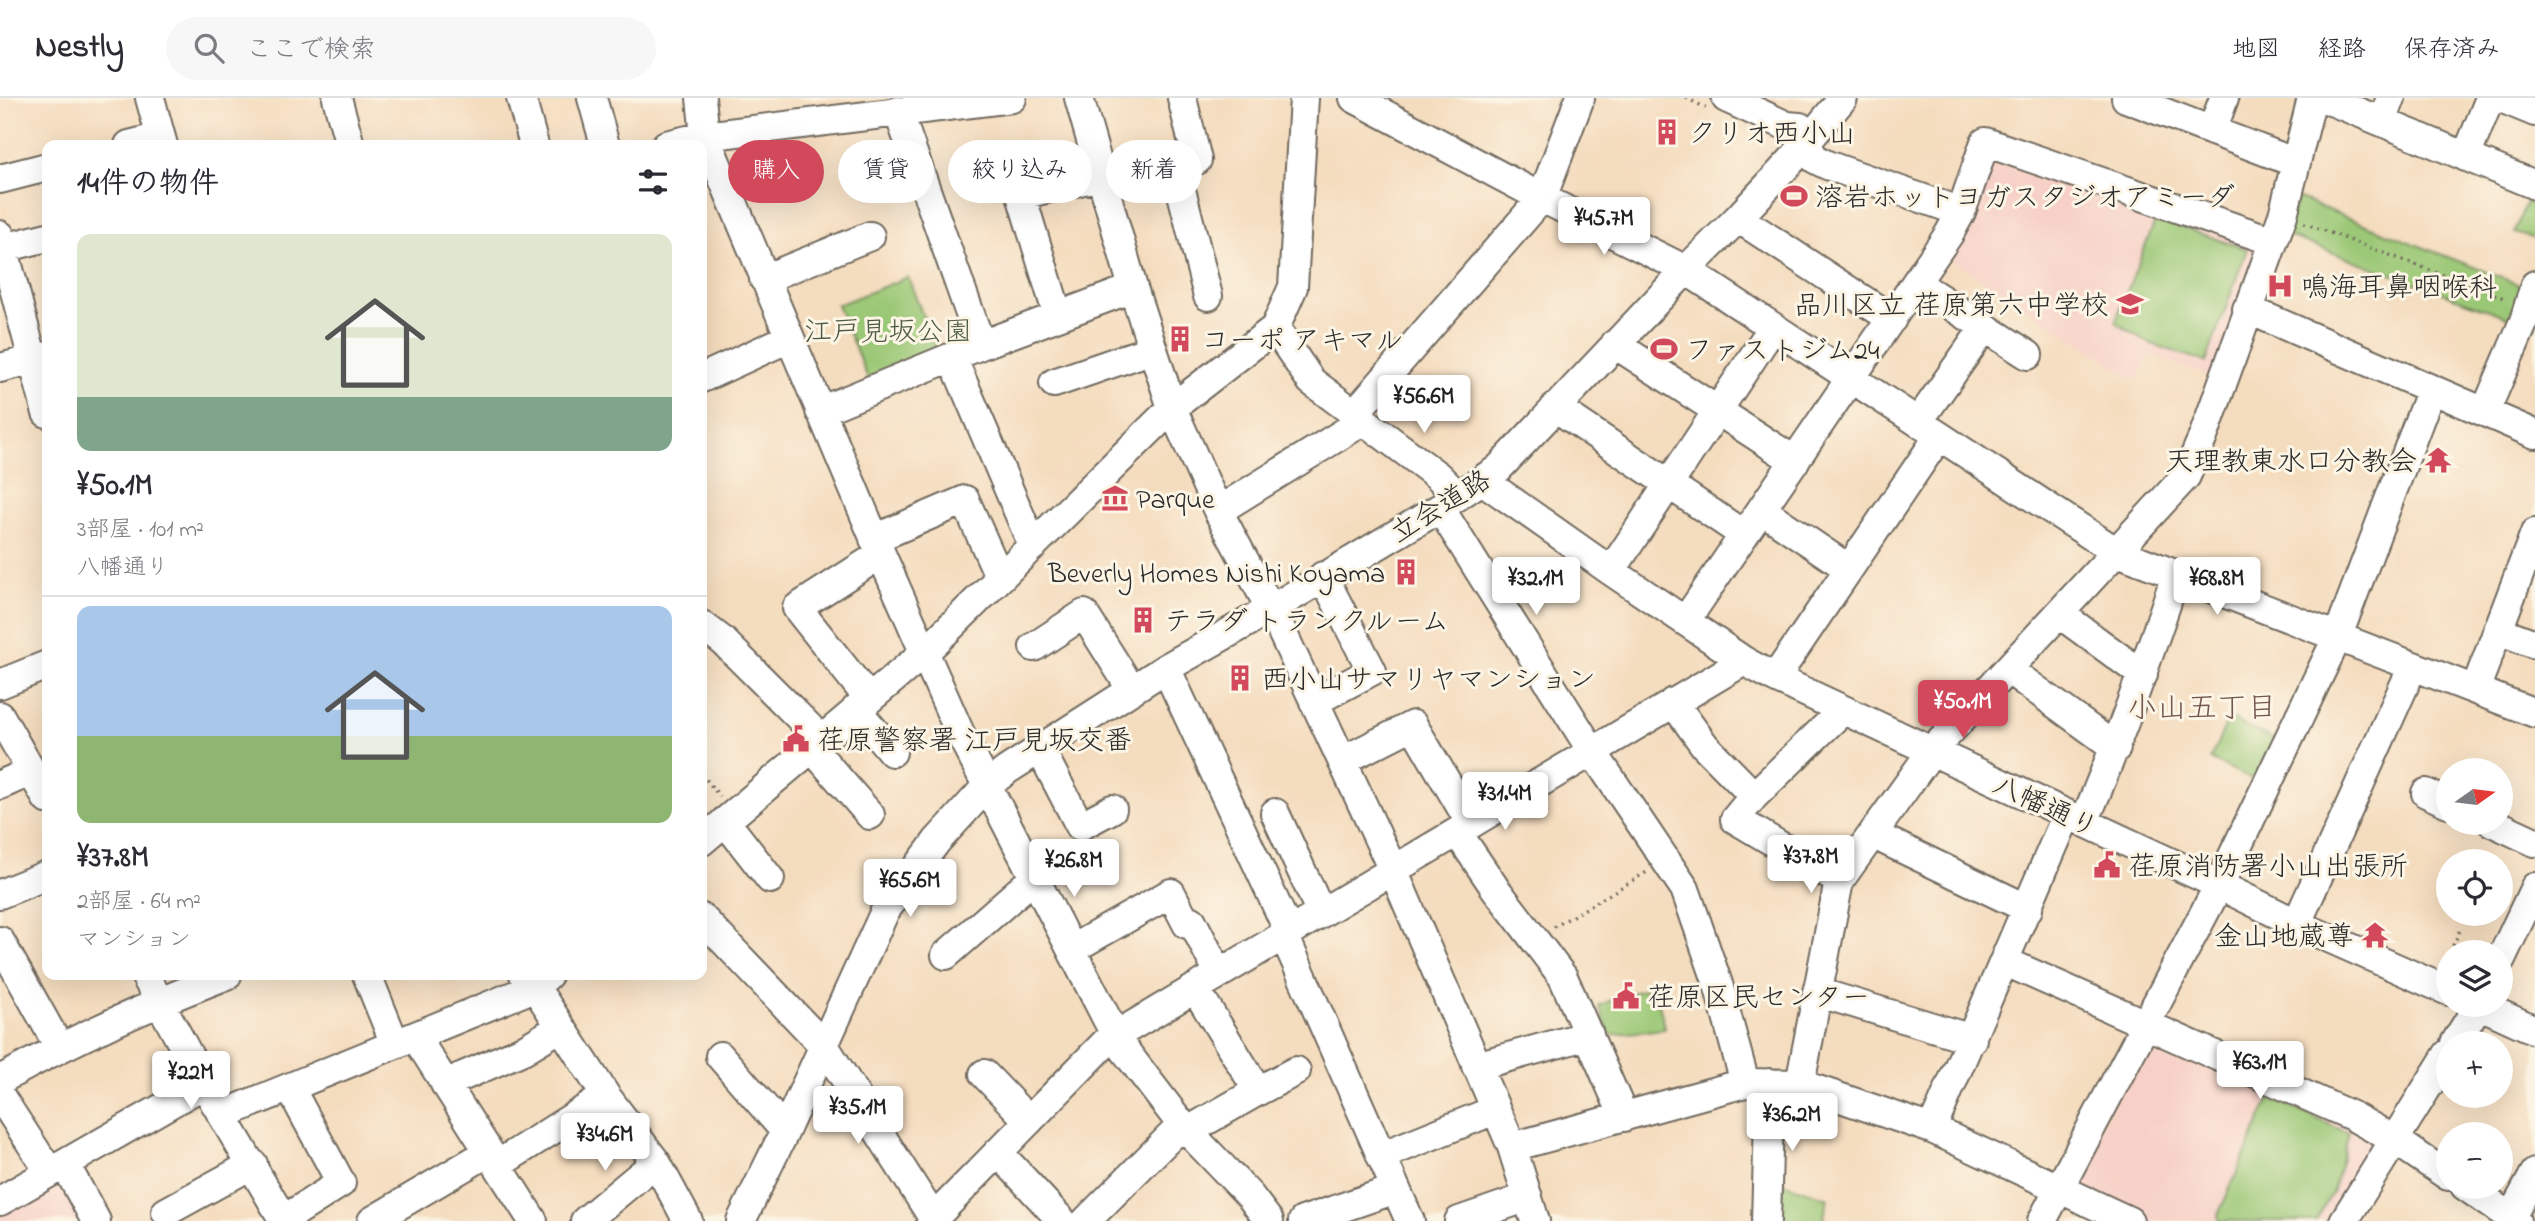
<!DOCTYPE html>
<html lang="ja">
<head>
<meta charset="utf-8">
<style>
  body { margin:0; font-family:"Indie Flower","Klee One",sans-serif; background:#f7f7f7; color:#2b2b33; height:100vh; display:flex; flex-direction:column; font-size:26px; white-space:nowrap }
  * { box-sizing:border-box; margin:0 }
  p { font-size:23px; color:#7c7c81 }
  .icon { flex:none; width:38px; height:38px; fill:none; stroke:currentColor; stroke-width:2; stroke-linecap:round; stroke-linejoin:round }
  .map { position:relative; flex:1; overflow:hidden }
  .panel { position:absolute; left:42px; top:42px; width:665px; height:840px; display:flex; flex-direction:column; background:#fff; border-radius:14px; box-shadow:0 7px 28px #0002 }
  .panel>* { flex:none }
  .guide { position:absolute; left:728px; top:42px; width:665px; height:63px; display:flex; gap:14px }
  .needle { width:46px; rotate:76deg }
  .controls { position:absolute; left:2436px; top:660px; display:grid; gap:14px }
  .controls a { display:grid; place-items:center; width:77px; height:77px; border-radius:50%; background:#fff; box-shadow:0 7px 28px #0002; font-size:35px }
  .price { position:absolute; translate:-50% -60px; padding:0 16px; border-radius:7px; background:#fff; color:#222; font-size:23px; line-height:46px; filter:drop-shadow(0 2px 4px #0008) }
  .price::after { content:''; position:absolute; left:50%; top:42px; width:21px; height:16px; margin-left:-10px; background:inherit; clip-path:polygon(0 0,100% 0,50% 100%) }
  .price.selected { background:#d1495b; color:#fff }
  ul { padding:0; list-style:none }
  li { display:grid; align-content:center; gap:14px; height:371px; padding:0 35px }
  li+li { border-top:2px solid #e1e1e2 }
  li span { display:grid; place-items:center; height:217px; border-radius:14px; color:#555 }
  li>.icon { margin-inline-start:auto }
  span .icon { width:126px; height:126px; fill:#fffc; stroke-width:1 }
  li b { font-size:30px }
  h2 { display:flex; justify-content:space-between; align-items:center; height:84px; padding:0 35px; font-size:30px }
  .tag { padding:0 24px; border-radius:32px; background:#fff; box-shadow:0 7px 28px #0002; font-size:24px; line-height:63px }
  .tag.selected { background:#d1495b; color:#fff }
  header { display:flex; align-items:center; gap:42px; box-sizing:border-box; height:98px; padding:0 35px; background:#fff; border-bottom:2px solid #e1e1e2 }
  header strong { font-size:33px }
  nav { display:flex; gap:38px; margin-inline-start:auto; font-size:24px }
  .search { width:490px; height:63px; background:#f7f7f7; display:flex; align-items:center; gap:18px; box-sizing:border-box; padding:0 24px; border-radius:38px; color:#7c7c81; font-size:26px }
  .map>svg:first-child { display:block }
  .built { fill:#f7d1c7 }
  .green { fill:#9bc876; stroke:#637a50; stroke-width:2 }
  .lines { fill:none; stroke-linecap:round; stroke-linejoin:round }
  .minor-casing { stroke:#71695e; stroke-width:32 }
  .path { stroke:#71695e; stroke-width:3.5; stroke-dasharray:2 5; stroke-linecap:butt }
  .minor { stroke:#fff; stroke-width:28 }
  .labels { text-anchor:middle; stroke-width:6; stroke-linejoin:round; paint-order:stroke }
  .poi-label { font-size:28px; fill:#2b2b2b; stroke:#fcf5e5; text-anchor:start }
  .park-label { font-size:28px; fill:#4d5a42; stroke:#fcf5e5 }
  .street-label { font-size:28px; fill:#2b2b2b; stroke:#fcf5e5 }
  .neighbourhood-label { font-size:30px; fill:#74584f; stroke:#fcf5e5 }
</style>
</head>
<body>
<header>
<strong>Nestly</strong>
<div class="search"><svg class="icon" aria-label="search" viewBox="0 0 24 24"><circle cx="10" cy="10" r="6"/><path d="M15 15l6 6"/></svg>ここで検索</div>
<nav><a>地図</a><a>経路</a><a>保存済み</a></nav>
</header>
<div class="map">
<svg width="2535" height="1123" viewBox="0 0 2535 1123">
  <rect width="100%" height="100%" fill="#fcf5e5"/>
  <filter id="ink" filterUnits="userSpaceOnUse"><feTurbulence type="fractalNoise" baseFrequency=".0143" numOctaves="2"/><feDisplacementMap in="SourceGraphic" scale="14" xChannelSelector="R" yChannelSelector="G"/><feConvolveMatrix kernelMatrix="1 2 1 2 8 2 1 2 1" color-interpolation-filters="sRGB"/></filter>
  <filter id="wash" filterUnits="userSpaceOnUse"><feTurbulence type="fractalNoise" baseFrequency=".00686" numOctaves="4" result="noise"/><feDisplacementMap in="SourceGraphic" scale="28" xChannelSelector="R" yChannelSelector="G"/><feGaussianBlur stdDeviation="1.57" result="paint"/><feColorMatrix in="noise" values="0 0 0 0 0 0 0 0 0 0 0 0 0 0 0 0 0 1.4 0 .05"/><feComposite in="paint" operator="in"/></filter>
  <g filter="url(#wash)">
    <rect width="100%" height="100%" fill="#f4dcbe"/>
    <path class="built" d="M1986,58l268,85 5,11 -46,126 -63,-24 -13,27 -193,-127z
      M2150,939l231,101 -45,83h-190l-70,-31 -3,-11z
      M60,1075l32,48h-92v-11z"/>
    <path class="green" d="M2297,100l238,93v36l-250,-92z
      M2526,104l9,4v33l-21,-6z
      M2156,121l91,30 -41,113 -57,-19 -34,-21z
      M908,179l30,78 -69,26 -32,-76z
      M2229,620l48,23 -19,41 -48,-23z
      M1655,889l10,42 -55,6 -11,-29 23,-11z
      M2270,1000l79,35 -16,58 -17,30h-97l-1,-6z
      M1777,1083l51,17 -5,23h-47z"/>
  </g>
  <g filter="url(#ink)">
    <g class="lines">
      <g class="minor-casing">
        <path id="minor" d="M150,0l13,47
          M337,0l13,47
          M521,0l13,47
          M592,0l13,47
          M701,0l4,38 176,418 78,177 150,292 14,25 59,77 68,71 19,25
          M1079,0l54,190 39,120 46,103 59,110 116,249 119,277 23,74
          M1354,0l188,100 144,72 429,281 420,162
          M1726,0l61,28 13,1 11,8
          M2126,0l170,65
          M2324,0l211,87
          M2501,0l34,14
          M898,13l83,234
          M2382,24l9,-24
          M2212,33l12,-33
          M1805,45l10,16 12,6 134,47
          M129,47l31,-8
          M666,47l39,-9 307,-38
          M2466,59l24,-59
          M1175,68l33,130
          M0,81l43,-11
          M1103,86l94,-24 -15,-62
          M1738,120l154,101
          M0,137l47,178
          M4,150l43,-11
          M764,181l106,-43
          M1916,185l112,72
          M2247,211l288,125
          M1058,218l-37,-121 80,-19
          M1275,230l36,53 127,95 20,20
          M1615,246l180,117
          M952,259l81,189
          M0,270l47,-12
          M702,280l87,-40
          M1054,285l99,-34
          M1555,309l189,128
          M820,313l161,-66 152,-57
          M2485,314l39,-91 11,-36
          M1354,316l188,-216 38,-100
          M1918,324l67,-95
          M1482,382l129,91 133,90 31,17 444,207 85,42 144,64
          M1440,410l152,243 93,138 33,95 27,99
          M1762,412l87,59
          M1218,413l145,-90
          M874,441l91,-39 35,78
          M1611,473l162,-244
          M2060,516l83,61
          M1686,522l263,-386 12,-22 24,-70 288,99
          M702,527l21,16 98,98
          M2498,532l37,-97
          M1034,549l50,-33 48,76
          M1166,570l123,264
          M2009,572l107,78
          M1775,580l164,-242
          M0,586l47,-19
          M2475,592l23,-60 37,14
          M869,601l-72,-91 84,-54
          M1314,604l58,-31 -49,-95
          M1673,604l32,44 49,50
          M856,611l36,43
          M0,618l47,83
          M811,649l59,68
          M1040,651l40,77 32,-17
          M1342,663l71,-36 58,99
          M0,687l32,-14
          M2426,695l22,10
          M1275,715l46,100
          M725,723l45,58
          M2084,724c35,-81 64,-163 92,-247
          M2492,724l43,20
          M1457,734l38,56 68,89 61,140
          M1874,737l154,74
          M702,743l222,-188 248,-245 103,-80 18,-41 11,-189
          M1839,783l-104,-62 19,-23 88,-85
          M0,796l47,-19
          M702,820l123,129 110,174
          M2297,825l116,-257
          M1284,837l126,286
          M0,843l59,106
          M1072,851l99,-56 16,31 5,-3 27,53
          M946,857l89,-78
          M2501,861l34,-72
          M2006,864l346,154 43,24 53,36
          M145,877l59,109 80,137
          M367,877l28,69
          M524,877l11,12 71,109 50,66 32,59
          M1817,894l155,47
          M2478,906l57,26
          M415,938l118,185
          M2455,945l24,-39
          M720,958l65,75
          M1476,968l113,-31
          M984,976l45,47
          M0,982c73,-41 149,-75 227,-105
          M445,986l78,-34 38,-23
          M1800,986l39,-203 92,-129 255,-276 17,-39 80,-222 29,-117
          M1258,993l38,-20
          M0,998l49,75
          M222,1017l313,-128 13,-12
          M1932,1031l135,-315
          M1188,1033l70,-40 -63,-103
          M1512,1049l233,-64 55,1 132,45 197,92
          M998,1054l64,69
          M1381,1058l114,-46
          M65,1066l31,57
          M497,1067l109,-69
          M2465,1088l51,35
          M0,1103l204,-117
          M166,1114l87,-48
          M2511,1119l24,-44
          M283,1122l58,-37 -51,-95
          M372,1123l117,-69
          M585,1123l71,-59
          M741,1123l44,-90 100,-220 52,-70 51,-56 19,-15 159,-102 105,-59 169,-101 58,-39 188,-199 52,-52 54,-58 51,-62
          M931,1123l174,-178 10,-7 629,-375
          M1086,1123l96,-96
          M1303,1123l93,-32
          M1459,1123l69,-24
          M1766,1123l4,-138
          M2042,1123l177,-336 118,-247 94,-249
          M2344,1123l104,-167"/>
      </g>
      <path class="path" d="M1686,0l20,10
        M2304,125l203,76
        M702,676l18,23
        M1554,829l93,-55
        M2450,854l10,-22
        M2443,868l5,-11"/>
      <use href="#minor" class="minor"/>
    </g>
  </g>
  <defs>
    <g id="building-bare" transform="scale(2.1)"><path d="M-4-6H4V6H1V3H-1V6H-4ZM-2.5-4.3h1.7v1.8h-1.7ZM.8-4.3h1.7v1.8H.8ZM-2.5-1h1.7V.8h-1.7ZM.8-1h1.7V.8H.8Z" fill="#d1495b" stroke="#fcf5e5" stroke-width="2.5" paint-order="stroke"/></g>
    <g id="stadium-bare" transform="scale(2.1)"><path d="M0-5a6.5 5 0 1 0 0 10a6.5 5 0 1 0 0-10ZM-3.5-1.8h7v3.6h-7Z" fill="#d1495b" stroke="#fcf5e5" stroke-width="2.5" paint-order="stroke"/></g>
    <g id="hospital-bare" transform="scale(2.1)"><path d="M-5-5h3v3.5h4V-5h3V5h-3V1.5h-4V5h-3Z" fill="#d1495b" stroke="#fcf5e5" stroke-width="2.5" paint-order="stroke"/></g>
    <g id="school-bare" transform="scale(2.1)"><path d="M0-5L7-2L0 1L-7-2ZM-4 1L0 2.5L4 1V4Q0 6-4 4Z" fill="#d1495b" stroke="#fcf5e5" stroke-width="2.5" paint-order="stroke"/></g>
    <g id="temple-bare" transform="scale(2.1)"><path d="M0-6L5-2H3V0L6.5 2.5H4V6H1.5V3h-3V6H-4V2.5H-6.5L-3 0V-2H-5Z" fill="#d1495b" stroke="#fcf5e5" stroke-width="2.5" paint-order="stroke"/></g>
    <g id="museum-bare" transform="scale(2.1)"><path d="M0-6L6-3V-2H-6V-3ZM-5-1h2V3h-2ZM-1-1h2V3h-2ZM3-1h2V3H3ZM-6 4H6V6H-6Z" fill="#d1495b" stroke="#fcf5e5" stroke-width="2.5" paint-order="stroke"/></g>
    <g id="civic-bare" transform="scale(2.1)"><path d="M-.6-6.5H3V-4.5H.6V-3L4-1V1h2V6H-6V1h2V-1L-.6-3ZM-1.2 2.5V6h2.4V2.5Z" fill="#d1495b" stroke="#fcf5e5" stroke-width="2.5" paint-order="stroke"/></g>
  </defs>
  <g fill-rule="evenodd">
    <use href="#building-bare" x="1667" y="34"/>
    <use href="#stadium-bare" x="1794" y="98"/>
    <use href="#hospital-bare" x="2280" y="188"/>
    <use href="#school-bare" x="2130" y="206"/>
    <use href="#building-bare" x="1180" y="241"/>
    <use href="#stadium-bare" x="1664" y="251"/>
    <use href="#temple-bare" x="2438" y="362"/>
    <use href="#museum-bare" x="1115" y="400"/>
    <use href="#building-bare" x="1406" y="474"/>
    <use href="#building-bare" x="1143" y="522"/>
    <use href="#building-bare" x="1240" y="580"/>
    <use href="#civic-bare" x="796" y="641"/>
    <use href="#civic-bare" x="2107" y="767"/>
    <use href="#temple-bare" x="2375" y="837"/>
    <use href="#civic-bare" x="1626" y="898"/>
  </g>
  <g class="labels">
    <g class="poi-label">
      <text x="1688" y="44">クリオ西小山</text>
      <text x="1815" y="108">溶岩ホットヨガスタジオアミーダ</text>
      <text x="2301" y="198">鳴海耳鼻咽喉科</text>
      <text x="2109" y="216" text-anchor="end">品川区立 荏原第六中学校</text>
      <text x="1201" y="251">コーポ アキマル</text>
      <text x="1685" y="261">ファストジム24</text>
      <text x="2417" y="372" text-anchor="end">天理教東水口分教会</text>
      <text x="1136" y="410">Parque</text>
      <text x="1385" y="484" text-anchor="end">Beverly Homes Nishi Koyama</text>
      <text x="1164" y="532">テラダ トランクルーム</text>
      <text x="1261" y="590">西小山サマリヤマンション</text>
      <text x="817" y="651">荏原警察署 江戸見坂交番</text>
      <text x="2128" y="777">荏原消防署小山出張所</text>
      <text x="2354" y="847" text-anchor="end">金山地蔵尊</text>
      <text x="1647" y="908">荏原区民センター</text>
    </g>
    <g class="park-label">
      <text x="888" y="242">江戸見坂公園</text>
    </g>
    <g class="street-label">
      <text transform="translate(1440 407) rotate(-32)" y="10">立会道路</text>
      <text transform="translate(2046 707) rotate(25)" y="10">八幡通り</text>
    </g>
    <g class="neighbourhood-label">
      <text x="2202" y="619">小山五丁目</text>
    </g>
  </g>
</svg>
<div class="controls">
<a><svg class="needle" viewBox="-14 -14 28 28"><path d="M0-13l5 13h-10z" fill="#e53935"/><path d="M0 13l5-13h-10z" fill="#7c7c81"/></svg></a>
<a><svg class="icon" aria-label="locate" viewBox="0 0 24 24"><circle cx="12" cy="12" r="6"/><path d="M12 2v4M12 18v4M2 12h4M18 12h4"/></svg></a>
<a><svg class="icon" aria-label="layers" viewBox="0 0 24 24"><path d="M12 4l9 5-9 5-9-5zM3 14l9 5 9-5"/></svg></a>
<a>+</a>
<a>−</a>
</div>
<b class="price" style="left:1604px;top:159px">¥45.7M</b>
<b class="price" style="left:1424px;top:337px">¥56.6M</b>
<b class="price" style="left:1536px;top:519px">¥32.1M</b>
<b class="price" style="left:2217px;top:519px">¥68.8M</b>
<b class="price selected" style="left:1963px;top:642px">¥50.1M</b>
<b class="price" style="left:1505px;top:734px">¥31.4M</b>
<b class="price" style="left:1811px;top:797px">¥37.8M</b>
<b class="price" style="left:1074px;top:801px">¥26.8M</b>
<b class="price" style="left:910px;top:821px">¥65.6M</b>
<b class="price" style="left:2260px;top:1003px">¥63.1M</b>
<b class="price" style="left:191px;top:1013px">¥22M</b>
<b class="price" style="left:858px;top:1048px">¥35.1M</b>
<b class="price" style="left:1792px;top:1055px">¥36.2M</b>
<b class="price" style="left:605px;top:1075px">¥34.6M</b>
<div class="guide">
<a class="tag selected">購入</a>
<a class="tag">賃貸</a>
<a class="tag">絞り込み</a>
<a class="tag">新着</a>
</div>
<section class="panel">
<h2>14件の物件<svg class="icon" aria-label="filters" viewBox="0 0 24 24"><path d="M4 7h16M4 17h16"/><circle cx="9" cy="7" r="2"/><circle cx="15" cy="17" r="2"/></svg></h2>
<ul>
<li><span style="background:linear-gradient(#dfe7d0 75%,#7fa58c 0)"><svg class="icon" aria-label="home" viewBox="0 0 24 24"><path d="M3 11l9-7 9 7M6 9v11h12V9"/></svg></span><div><b>¥50.1M</b><p>3部屋 · 101 m²</p><p>八幡通り</p></div></li>
<li><span style="background:linear-gradient(#a9c7e8 60%,#8fb573 0)"><svg class="icon" aria-label="home" viewBox="0 0 24 24"><path d="M3 11l9-7 9 7M6 9v11h12V9"/></svg></span><div><b>¥37.8M</b><p>2部屋 · 64 m²</p><p>マンション</p></div></li>
</ul>
</section>
</div>
</body>
</html>
